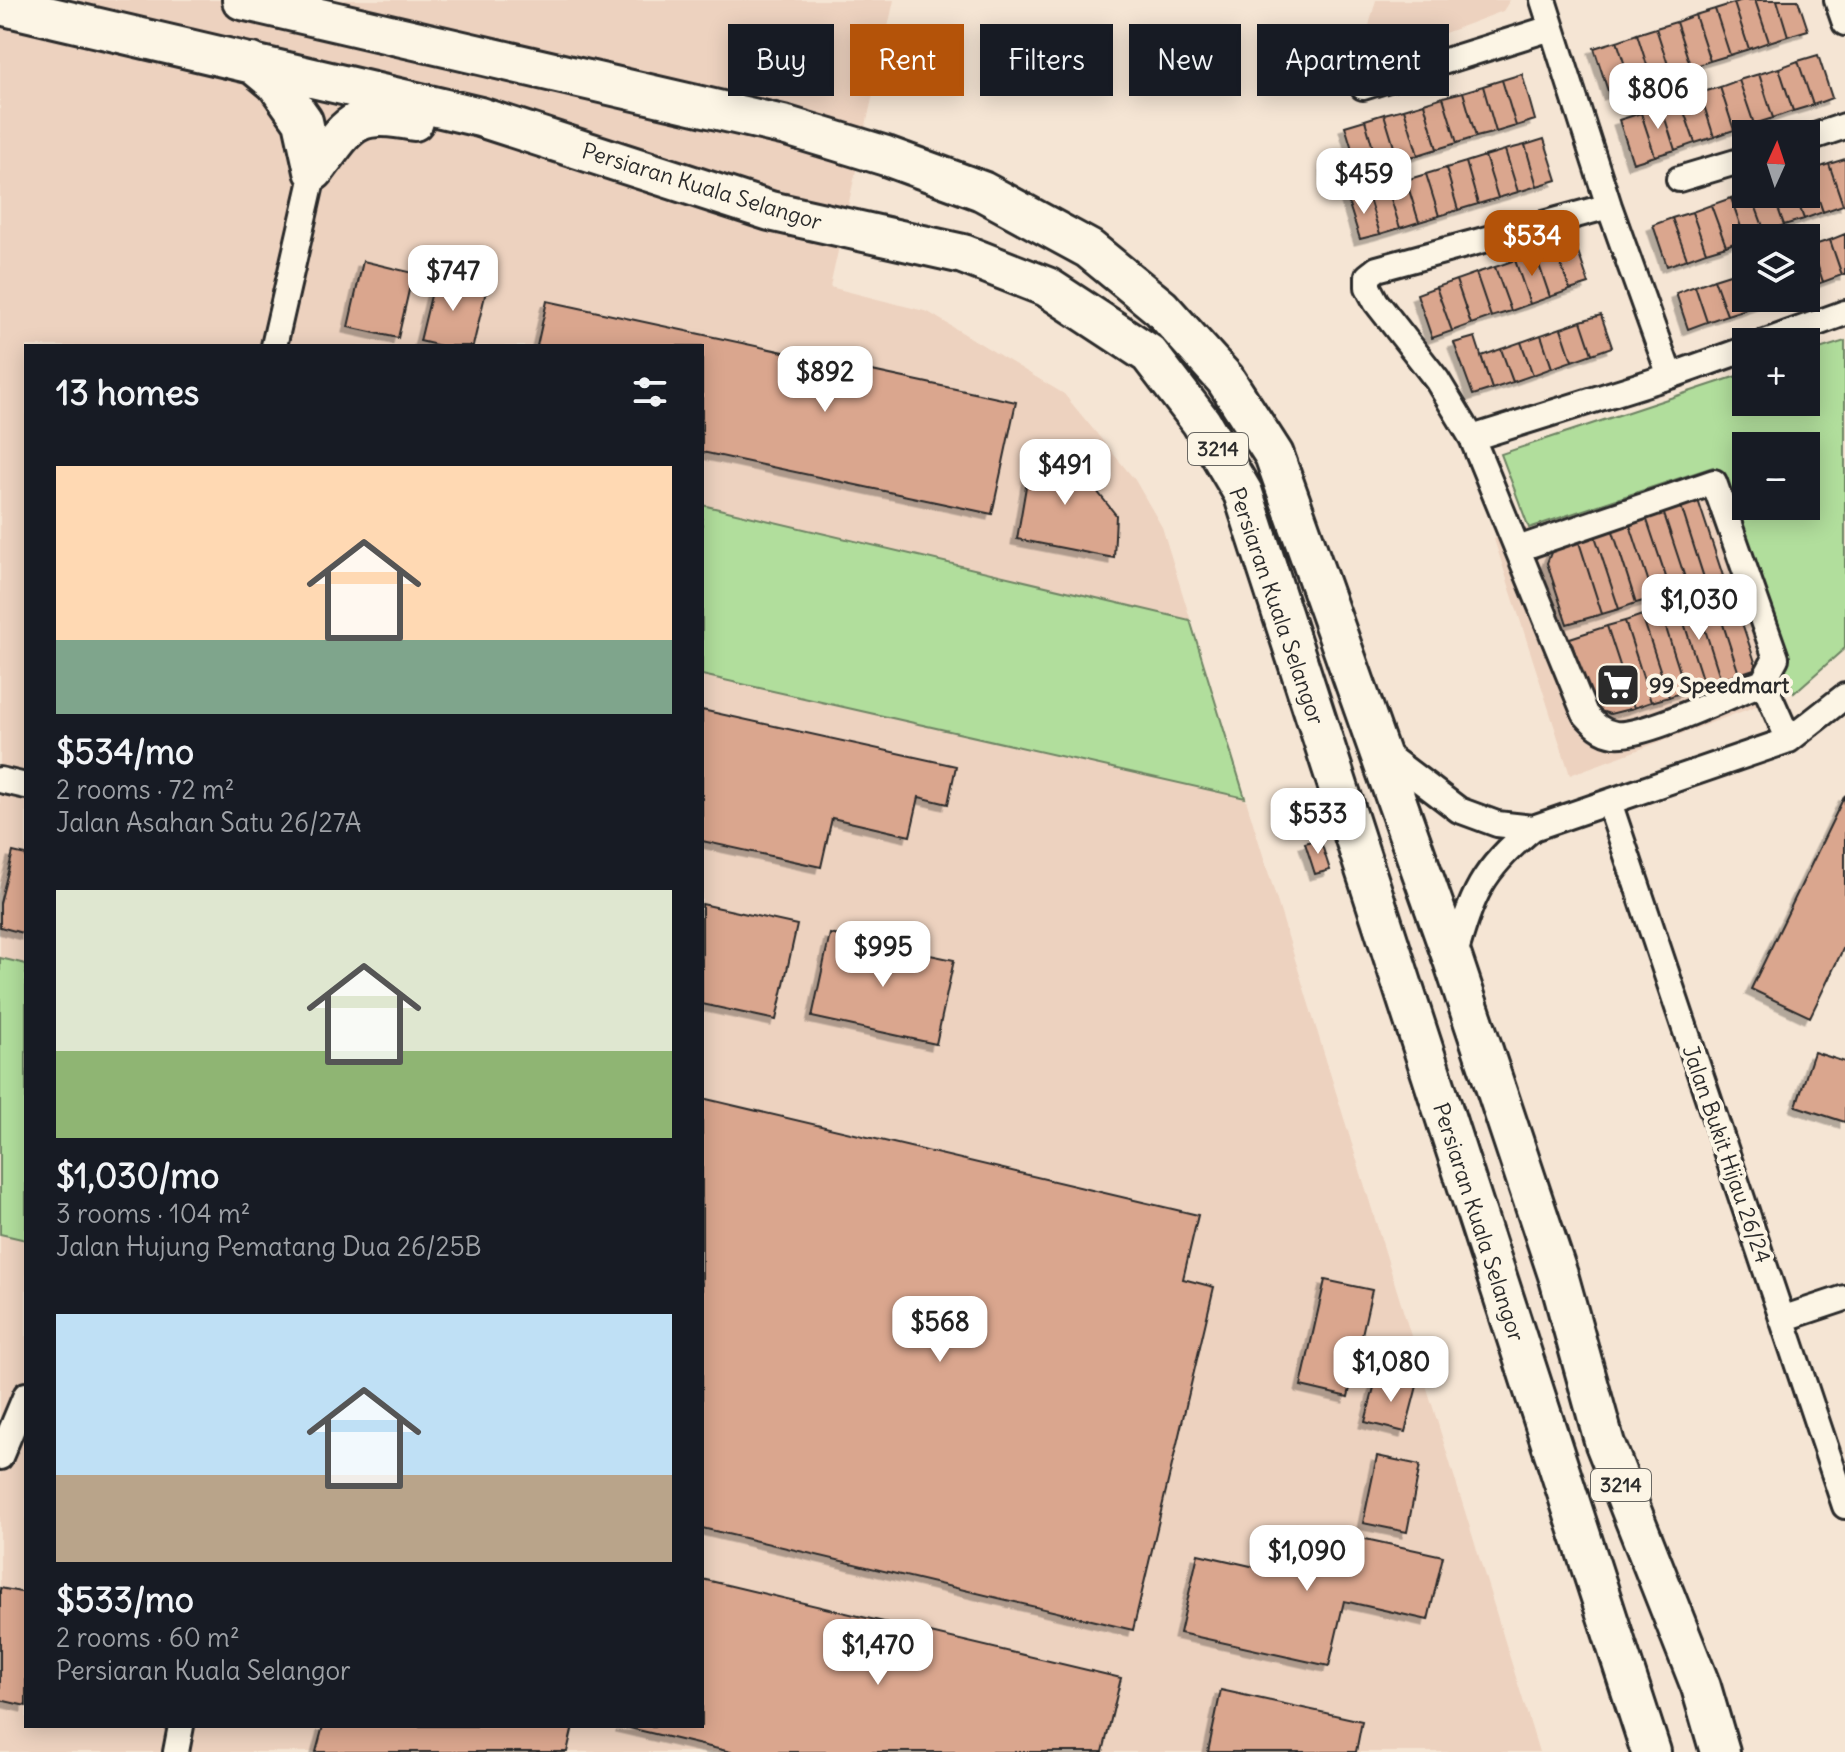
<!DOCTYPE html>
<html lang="en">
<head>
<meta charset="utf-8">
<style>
  body { margin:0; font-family:Delius,sans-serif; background:#20242c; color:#f1f3f6; height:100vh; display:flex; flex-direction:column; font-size:30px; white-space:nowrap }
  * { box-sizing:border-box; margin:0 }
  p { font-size:26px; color:#9ea1a6 }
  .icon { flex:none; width:44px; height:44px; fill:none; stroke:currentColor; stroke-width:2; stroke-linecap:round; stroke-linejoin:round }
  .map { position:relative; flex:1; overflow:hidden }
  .sheet { position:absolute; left:24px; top:344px; width:680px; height:1384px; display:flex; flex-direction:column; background:#171b24; border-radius:0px; box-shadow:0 4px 20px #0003 }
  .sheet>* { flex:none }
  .banner { position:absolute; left:728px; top:24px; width:760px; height:72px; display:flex; gap:16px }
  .needle { width:52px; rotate:3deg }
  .buttons { position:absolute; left:1732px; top:120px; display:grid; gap:16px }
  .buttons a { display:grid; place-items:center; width:88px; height:88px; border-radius:0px; background:#171b24; box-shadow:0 4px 20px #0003; font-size:40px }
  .price { position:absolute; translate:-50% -68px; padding:0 18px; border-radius:16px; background:#fff; color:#222; font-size:26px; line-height:52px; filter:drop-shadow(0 2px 4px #0008) }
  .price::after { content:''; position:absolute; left:50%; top:48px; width:24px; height:18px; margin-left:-12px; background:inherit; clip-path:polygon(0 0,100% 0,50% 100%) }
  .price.selected { background:#b45309; color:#fff }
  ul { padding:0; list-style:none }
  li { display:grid; align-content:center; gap:16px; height:424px; padding:0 32px }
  li span { display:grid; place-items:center; height:248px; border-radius:0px; color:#555 }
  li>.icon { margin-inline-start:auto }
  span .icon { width:144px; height:144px; fill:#fffc; stroke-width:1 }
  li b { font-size:34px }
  h2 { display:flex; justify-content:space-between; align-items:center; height:96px; padding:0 32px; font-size:34px }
  .chip { padding:0 28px; border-radius:0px; background:#171b24; box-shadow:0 4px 20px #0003; font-size:28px; line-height:72px }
  .chip.selected { background:#b45309; color:#fff }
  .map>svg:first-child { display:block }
  .built { fill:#edd2bf; fill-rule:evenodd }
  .green { fill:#b1de9c; stroke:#6e8464; stroke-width:2; fill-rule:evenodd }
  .building { fill:#daa68e; stroke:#2b2b2b; stroke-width:2; filter:url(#shadow) }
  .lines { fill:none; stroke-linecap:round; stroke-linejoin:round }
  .minor-casing { stroke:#2b2b2b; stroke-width:30 }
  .primary-casing { stroke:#2b2b2b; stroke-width:44 }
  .minor { stroke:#fcf5e5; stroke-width:24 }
  .primary { stroke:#fcf5e5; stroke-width:38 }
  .labels { text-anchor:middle; stroke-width:8; stroke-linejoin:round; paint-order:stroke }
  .shield { fill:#fcf5e5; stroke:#6a6863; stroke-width:2 }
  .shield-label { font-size:20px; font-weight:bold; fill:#2b2b2b }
  .street-label { font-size:22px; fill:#2b2b2b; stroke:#fcf5e5 }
  .poi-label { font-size:22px; font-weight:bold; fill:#2b2b2b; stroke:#fcf5e5; text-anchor:start }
</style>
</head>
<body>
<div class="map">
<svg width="1845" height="1752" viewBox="0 0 1845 1752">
  <defs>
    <filter id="shadow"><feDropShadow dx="-5.5" dy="5.5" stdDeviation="0" flood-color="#0004"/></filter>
  </defs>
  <rect width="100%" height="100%" fill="#f5e5d4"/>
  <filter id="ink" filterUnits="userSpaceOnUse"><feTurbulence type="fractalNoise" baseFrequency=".0125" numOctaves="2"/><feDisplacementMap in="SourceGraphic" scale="16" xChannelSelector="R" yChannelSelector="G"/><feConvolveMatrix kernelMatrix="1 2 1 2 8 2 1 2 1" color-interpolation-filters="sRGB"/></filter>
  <g filter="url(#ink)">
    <path class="built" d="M0,0h894l-64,287 98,25 136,82 71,86 27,47 377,1225h-1539zM26,346h676v1380h-676z
      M1376,0h134l-7,11 -145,55z
      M1698,471l83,226 -211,78 -76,-236z"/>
    <path class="green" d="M1845,341v307l-51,45 -81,-226 -184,61 -28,-74 245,-81v29h60v-49zM1746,446h60v60h-60z
      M702,505l488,115 55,178 -543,-123z
      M0,958l26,6v276l-26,-6z"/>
    <path class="building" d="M1742,0h13l14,42 -20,7 -15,-46z
      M1755,0h22l11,36 -19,6z
      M1777,0h21l10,30 -20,6z
      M1734,3l15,46 -19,6 -15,-46z
      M1715,9l15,46 -20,6 -15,-46z
      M1695,15l15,46 -19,7 -15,-46z
      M1676,22l15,46 -20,6 -15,-46z
      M1656,28l15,46 -19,7 -15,-47z
      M1637,34l15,47 -20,6 -15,-46z
      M1617,41l15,46 -23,7 -15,-46z
      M1818,55l14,43 -19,7 -15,-44z
      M1798,61l15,44 -20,6 -14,-43z
      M1779,68l14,43 -20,7 -14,-44z
      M1522,74l13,46 -19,6 -14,-46z
      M1759,74l14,44 -19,6 -15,-44z
      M1502,80l14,46 -20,6 -13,-46z
      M1739,80l15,44 -20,6 -14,-43z
      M1483,86l13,46 -20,5 -13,-45z
      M1720,87l14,43 -20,7 -14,-44z
      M1463,92l13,45 -19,6 -14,-46z
      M1700,93l14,44 -19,6 -15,-43z
      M1443,97l14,46 -20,6 -13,-46z
      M1680,100l15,43 -20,7 -14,-44z
      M1424,103l13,46 -19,6 -14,-46z
      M1661,106l14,44 -20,6 -14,-43z
      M1404,109l14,46 -20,5 -14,-46z
      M1641,113l14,43 -22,7 -14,-43z
      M1384,114l14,46 -20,6 -13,-46z
      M1365,120l13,46 -19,6 -14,-46z
      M1544,139l13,41 -20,6 -12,-41z
      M1525,145l12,41 -19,6 -13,-42z
      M1505,150l13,42 -20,6 -13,-42z
      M1485,156l13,42 -20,6 -12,-42z
      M1355,158l4,14 -30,8 -4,-14z
      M1845,159v46h-2l-14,-41z
      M1466,162l12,42 -20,6 -12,-42z
      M1829,164l14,41 -20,7 -14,-41z
      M1446,168l12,42 -19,6 -13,-42z
      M1809,171l14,41 -19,7 -9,-25h11v-22z
      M1426,174l13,42 -20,6 -13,-42z
      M1406,180l13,42 -19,6 -13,-42z
      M1387,186l13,42 -20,6 -13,-42z
      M1367,192l13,42 -20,5 -13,-41z
      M1746,193l5,1 14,38 -20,7 -14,-41z
      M1751,194h22l11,31 -19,7z
      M1773,194h22l9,25 -20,6z
      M1731,198l14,41 -19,7 -15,-41z
      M1711,205l15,41 -20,6 -14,-40z
      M1692,212l14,40 -19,7 -15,-41z
      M1672,218l15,41 -20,7 -14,-41z
      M1845,234v41h-3l-12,-35z
      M1574,240l15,44 -19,6 -16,-44z
      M1830,240l12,35 -19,7 -12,-36z
      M1554,246l16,44 -20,7 -15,-44z
      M1811,246l12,36 -17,6v-40z
      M1535,253l15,44 -20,7 -15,-44z
      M1515,260l15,44 -19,7 -16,-44z
      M363,261l50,12 -15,65 -50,-11z
      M1495,267l16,44 -20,6 -15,-44z
      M1746,268v30h18l1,4 -19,7 -13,-36z
      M1476,273l15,44 -20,7 -15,-44z
      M1733,273l13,36 -19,6 -13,-36z
      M436,275l51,12 -14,59h-32l-21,-5z
      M1714,279l13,36 -20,7 -12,-36z
      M1456,280l15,44 -19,7 -16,-44z
      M1695,286l12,36 -19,7 -12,-36z
      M1436,287l16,44 -20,7 -15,-44z
      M547,301l469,101 -24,112 -290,-62v-106h-165z
      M1601,315l11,32 -20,7 -11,-33z
      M1581,321l11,33 -20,7 -11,-33z
      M1561,328l11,33 -20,7 -11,-33z
      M1541,335l11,33 -19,7 -12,-33z
      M1475,337l17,52 -19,6 -19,-52z
      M1521,342l12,33 -20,7 -12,-33z
      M1501,349l12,33 -21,7 -11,-33z
      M1033,446l32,5 51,64 -2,43 -97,-19z
      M1698,500l25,76 -18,5 -24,-75z
      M1681,506l24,75 -17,6 -25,-76z
      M1663,511l25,76 -17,5 -25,-75z
      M1646,517l25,75 -17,6 -25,-76z
      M1629,522l25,76 -18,5 -24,-75z
      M1612,528l24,75 -17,6 -25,-76z
      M1594,533l25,76 -17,5 -24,-75z
      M1578,539l24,75 -35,10 -20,-61 7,-18z
      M1730,587l27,81 -18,6 -26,-81z
      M1713,593l26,81 -18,6 -26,-82z
      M1695,598l26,82 -17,5 -26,-81z
      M1678,604l26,81 -18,6 -26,-82z
      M1660,609l26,82 -17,6 -27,-82z
      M1642,615l27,82 -18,5 -26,-81z
      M1625,621l26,81 -17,6 -27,-82z
      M1607,626l27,82 -24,6 -16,-5 -24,-71z
      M702,710l254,56 -8,38 -29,-7 -9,39 -78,-18 -11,49 -119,-26z
      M1845,795v150l-35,72 -59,-28z
      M1320,839l10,31 -15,4 -10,-31z
      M13,852l13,3v79l-26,-7v-24z
      M702,904l95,21 -21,95 -74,-16z
      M830,934l124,26 -18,84 -124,-27z
      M1814,1052l31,10v60l-49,-16z
      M702,1098l496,117 -15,64 31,8 -81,343 -431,-102z
      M1325,1280l47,10 -24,107 -47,-11z
      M1377,1376l40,10 -12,46 -40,-10z
      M1377,1456l43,9 -13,67 -44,-9z
      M1297,1524l146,32 -15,64 -84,-19 -15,65 -149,-33 18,-79 88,20z
      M702,1579l419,99 -18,74h-372l-110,-26h81z
      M0,1588l26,5v113l-26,-6z
      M1221,1690l141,31 -6,31h-148z
      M323,1726h250l-6,26h-251z"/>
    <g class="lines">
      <g class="minor-casing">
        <path id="minor" d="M1543,0l66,206 61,170
          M1837,0l8,23
          M1363,87l188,-59
          M1806,139l39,-13
          M1679,179l67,-20
          M1609,206l-232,63 -9,7v11l8,15 61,78 35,58 113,276c9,10 16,18 30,20 27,4 118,-40 148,-52
          M1765,342l80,-29
          M274,346l40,-175
          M1472,438l198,-62 76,-27
          M1518,549l196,-67 62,176 -13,24
          M1763,682l26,58
          M1380,750l79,60 38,14 36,4
          M0,780l26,6
          M1609,802l236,704
          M1454,958c18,-63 27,-88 79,-130l256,-88 56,-44
          M1782,1319l63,-21
          M0,1457l26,-62
          M176,1752l5,-26"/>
      </g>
      <g class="primary-casing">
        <path id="primary" d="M242,0l545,126 99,30 96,35 107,58 72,59 64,71 49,76 179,505 106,318 46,166 96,243 19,65
          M0,5l480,112 290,94 193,43 84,33 102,67 52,68 42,71 408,1259
          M252,63l24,20 27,38 11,50
          M314,171c34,-45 38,-63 100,-50"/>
      </g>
      <use href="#minor" class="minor"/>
      <use href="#primary" class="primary"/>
    </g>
  </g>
  <defs>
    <g id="supermarket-square" transform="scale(2.3)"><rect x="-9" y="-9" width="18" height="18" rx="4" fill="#2b2b2b" stroke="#fcf5e5"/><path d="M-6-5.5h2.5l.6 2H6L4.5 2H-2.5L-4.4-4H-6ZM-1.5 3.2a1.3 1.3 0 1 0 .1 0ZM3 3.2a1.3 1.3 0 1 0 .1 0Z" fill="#fff"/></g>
  </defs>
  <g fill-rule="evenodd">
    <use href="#supermarket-square" x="1618" y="685"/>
  </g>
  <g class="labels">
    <g class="shield">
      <rect x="1188" y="433" width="60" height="32" rx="6"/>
      <rect x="1591" y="1469" width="60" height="32" rx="6"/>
    </g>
    <g class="shield-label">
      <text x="1218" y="456">3214</text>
      <text x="1621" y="1492">3214</text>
    </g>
    <g class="street-label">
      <text transform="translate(702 186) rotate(17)" y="8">Persiaran Kuala Selangor</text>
      <text transform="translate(1277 606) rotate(71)" y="8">Persiaran Kuala Selangor</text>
      <text transform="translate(1727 1154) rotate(71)" y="8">Jalan Bukit Hijau 26/24</text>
      <text transform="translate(1479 1222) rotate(72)" y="8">Persiaran Kuala Selangor</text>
    </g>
    <g class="poi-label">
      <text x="1649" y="693">99 Speedmart</text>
    </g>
  </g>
</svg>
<div class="buttons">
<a><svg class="needle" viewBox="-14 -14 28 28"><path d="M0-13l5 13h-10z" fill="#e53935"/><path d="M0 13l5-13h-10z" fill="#9ea1a6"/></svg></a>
<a><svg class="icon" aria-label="layers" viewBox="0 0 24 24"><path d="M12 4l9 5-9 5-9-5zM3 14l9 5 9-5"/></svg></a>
<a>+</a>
<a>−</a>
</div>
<b class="price" style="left:1658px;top:131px">$806</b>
<b class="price" style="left:1364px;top:216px">$459</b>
<b class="price selected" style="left:1532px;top:278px">$534</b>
<b class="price" style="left:453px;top:313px">$747</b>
<b class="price" style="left:825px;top:414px">$892</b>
<b class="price" style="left:1065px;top:507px">$491</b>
<b class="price" style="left:1699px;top:642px">$1,030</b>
<b class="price" style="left:1318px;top:856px">$533</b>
<b class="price" style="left:883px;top:989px">$995</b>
<b class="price" style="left:940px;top:1364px">$568</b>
<b class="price" style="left:1391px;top:1404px">$1,080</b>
<b class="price" style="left:1307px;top:1593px">$1,090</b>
<b class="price" style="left:878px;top:1687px">$1,470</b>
<div class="banner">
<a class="chip">Buy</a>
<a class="chip selected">Rent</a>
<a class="chip">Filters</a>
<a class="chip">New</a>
<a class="chip">Apartment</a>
</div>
<section class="sheet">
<h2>13 homes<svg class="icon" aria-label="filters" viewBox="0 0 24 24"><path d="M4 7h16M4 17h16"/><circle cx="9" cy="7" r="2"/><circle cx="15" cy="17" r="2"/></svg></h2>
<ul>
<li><span style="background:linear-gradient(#ffd9b3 70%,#7fa58c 0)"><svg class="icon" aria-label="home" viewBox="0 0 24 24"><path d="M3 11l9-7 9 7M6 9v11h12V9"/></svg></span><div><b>$534/mo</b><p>2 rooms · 72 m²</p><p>Jalan Asahan Satu 26/27A</p></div></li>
<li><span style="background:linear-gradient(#dfe7d0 65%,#8fb573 0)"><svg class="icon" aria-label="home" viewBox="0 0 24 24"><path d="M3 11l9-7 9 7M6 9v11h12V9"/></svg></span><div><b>$1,030/mo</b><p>3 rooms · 104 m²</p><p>Jalan Hujung Pematang Dua 26/25B</p></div></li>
<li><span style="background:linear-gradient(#bfe0f5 65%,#b9a48a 0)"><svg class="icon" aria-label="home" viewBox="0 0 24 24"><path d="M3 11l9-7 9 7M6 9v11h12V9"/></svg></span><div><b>$533/mo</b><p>2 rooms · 60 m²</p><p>Persiaran Kuala Selangor</p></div></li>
</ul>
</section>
</div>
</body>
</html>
